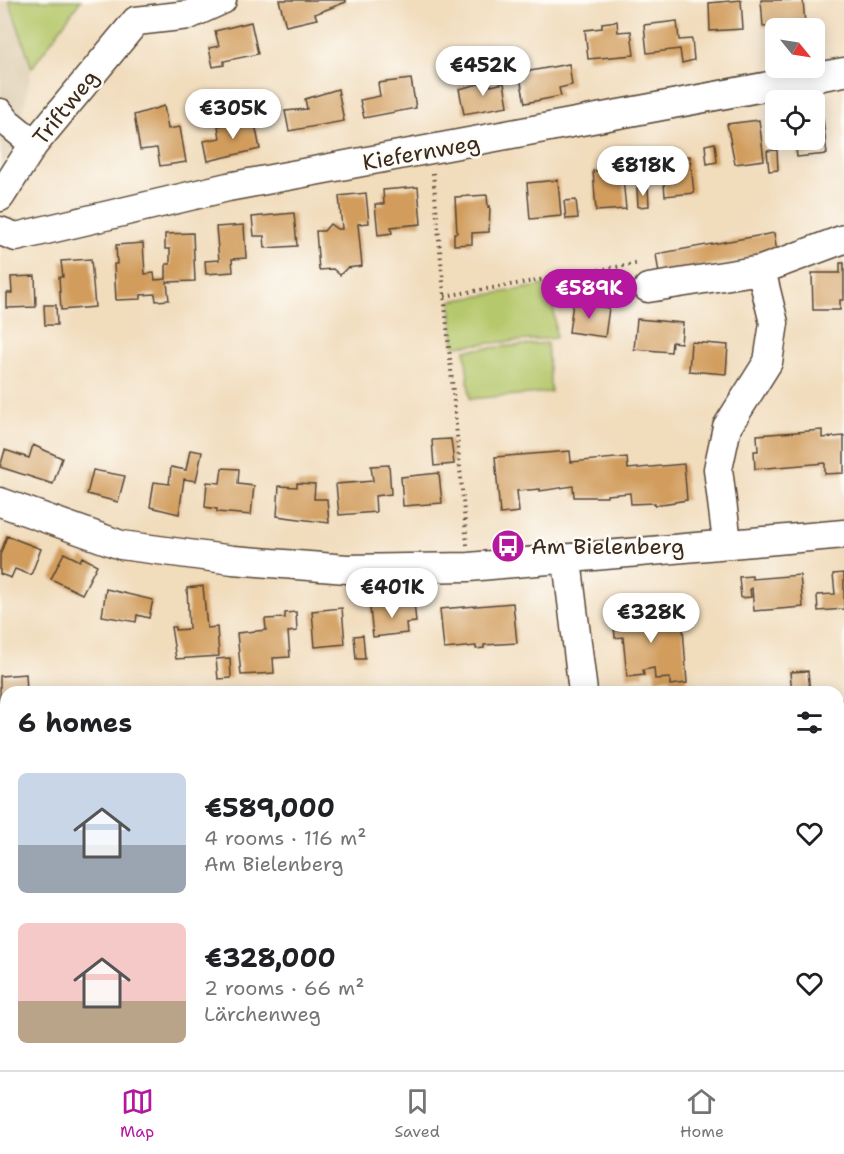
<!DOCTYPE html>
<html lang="en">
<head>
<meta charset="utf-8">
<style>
  body { margin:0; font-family:"Shantell Sans",sans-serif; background:#f2f2f2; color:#202124; height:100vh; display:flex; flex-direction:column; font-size:22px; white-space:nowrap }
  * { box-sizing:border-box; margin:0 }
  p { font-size:20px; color:#757577 }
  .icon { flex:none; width:33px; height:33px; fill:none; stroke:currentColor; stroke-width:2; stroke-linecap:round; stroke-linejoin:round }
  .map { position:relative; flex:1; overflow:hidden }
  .details { position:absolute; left:0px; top:686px; width:844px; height:386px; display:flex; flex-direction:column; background:#fff; border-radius:18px 18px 0 0; box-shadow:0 3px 15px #0003 }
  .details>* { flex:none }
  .needle { width:39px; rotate:120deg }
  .tools { position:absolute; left:765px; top:18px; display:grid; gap:12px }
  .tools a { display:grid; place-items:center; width:60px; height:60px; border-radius:9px; background:#fff; box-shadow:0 3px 15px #0003; font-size:30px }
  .price { position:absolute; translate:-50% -51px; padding:0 14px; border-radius:21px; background:#fff; color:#222; font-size:20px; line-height:39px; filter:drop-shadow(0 2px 3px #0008) }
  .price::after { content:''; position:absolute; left:50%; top:36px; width:18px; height:14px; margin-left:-9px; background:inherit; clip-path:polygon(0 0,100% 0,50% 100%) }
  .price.on { background:#b5179e; color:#fff }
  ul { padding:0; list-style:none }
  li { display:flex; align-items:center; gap:18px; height:150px; padding:0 18px }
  li span { display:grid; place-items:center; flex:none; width:168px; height:120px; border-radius:9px; color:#555 }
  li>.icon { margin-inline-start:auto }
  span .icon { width:72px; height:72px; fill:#fffc; stroke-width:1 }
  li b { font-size:26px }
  h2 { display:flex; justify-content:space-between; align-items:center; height:72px; padding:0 18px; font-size:26px }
  .dock { display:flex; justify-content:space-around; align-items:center; height:84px; border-top:2px solid #e0e0e0; background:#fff; font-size:16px; color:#757577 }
  .dock a { display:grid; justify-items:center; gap:3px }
  .dock .on { color:#b5179e }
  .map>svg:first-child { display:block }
  .built { fill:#dfceb1 }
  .green { fill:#b6c86c; stroke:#787945; stroke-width:1.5 }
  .building { fill:#d19c5b }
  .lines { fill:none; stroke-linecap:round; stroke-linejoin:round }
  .minor-casing { stroke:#564536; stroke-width:31 }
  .path { stroke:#564536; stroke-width:4; stroke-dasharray:1.5 4.5; stroke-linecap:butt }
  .minor { stroke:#fff; stroke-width:28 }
  .labels { text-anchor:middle; stroke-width:5; stroke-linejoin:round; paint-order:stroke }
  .street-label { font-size:22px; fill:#3b2a1e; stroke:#fdfcf7 }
  .poi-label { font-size:22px; fill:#3b2a1e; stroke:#fdfcf7; text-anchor:start }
</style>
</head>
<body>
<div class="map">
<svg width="844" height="1070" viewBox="0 0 844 1070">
  <rect width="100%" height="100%" fill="#fdfcf7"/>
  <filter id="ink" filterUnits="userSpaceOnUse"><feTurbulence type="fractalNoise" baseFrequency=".0167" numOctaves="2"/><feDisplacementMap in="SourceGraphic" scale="12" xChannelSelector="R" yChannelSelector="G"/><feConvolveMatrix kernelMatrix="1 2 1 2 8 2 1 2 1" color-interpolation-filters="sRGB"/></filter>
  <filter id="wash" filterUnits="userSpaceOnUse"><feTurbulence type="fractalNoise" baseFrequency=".008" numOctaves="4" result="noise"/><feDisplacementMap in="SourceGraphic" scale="24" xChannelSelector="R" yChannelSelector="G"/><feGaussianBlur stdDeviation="1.35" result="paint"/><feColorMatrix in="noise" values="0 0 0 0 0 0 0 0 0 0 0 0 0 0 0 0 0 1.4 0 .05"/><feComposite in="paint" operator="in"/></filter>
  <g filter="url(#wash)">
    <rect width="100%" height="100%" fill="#f1dcbc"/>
    <path class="built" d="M0,0h9l23,68 -16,78 -16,21z
      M844,1001v69h-215l-1,-5h210l1,-63z"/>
    <path class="green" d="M9,0h72l-49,68z
      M552,284l4,54 -102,8 -3,-45z
      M547,343l4,49 -81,7 -5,-49z"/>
    <g id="blocks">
      <path class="building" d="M279,0h67v2l-31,12 2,5 -31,7z
        M741,0l2,29 -33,2 -1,-28z
        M761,0h42l2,24 -42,3z
        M617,21l1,11 13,-1 3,24 -46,4 -3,-29 17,-2v-5z
        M677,21l2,19 13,-1 2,21 -12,3 -2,-14 -33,4 -3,-28z
        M251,22l7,32 -34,7v4l-11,2 -4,-19 10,-2 -4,-15z
        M569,64l3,21 -13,3 2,8 -36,7 -6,-30z
        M411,79l5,29 -52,10 -4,-18 20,-4 -2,-13z
        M490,81l1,5 13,-3 4,23 -44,8 -5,-25z
        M338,89l6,32 -55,10 -4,-20 22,-2 -2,-10z
        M267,104l4,19 -11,2 -3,-19z
        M164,106l4,23 12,-2 6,35 -26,4 -3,-18 -17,2 -6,-35z
        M823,118l4,36 -30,3 -2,-17h19v-21z
        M254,119l6,30 -52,12 -4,-20 16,-3 -2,-12z
        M759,120l5,40 -29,4 -8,-40z
        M715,143l2,19 -10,2 -2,-19z
        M777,150l1,20 -9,1 -2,-20z
        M690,156l4,37 -29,3 -3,-37z
        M622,169l4,40 -30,2 -3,-40z
        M558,180l3,36 -31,3 -3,-36z
        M418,187l3,37 -30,3 1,6 -14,2 -3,-31h9l-1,-14z
        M648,187l1,19 -11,1 -1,-19z
        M366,193l3,30 -11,1 4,42 -15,2 -7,7 -7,-6 -14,1 -3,-39h8l6,-7 7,5h5l-3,-33z
        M487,195l1,12 2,-1 -1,26 -17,1v11l-18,1v-12h3l-2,-36z
        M576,200l2,18 -12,1 -2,-18z
        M294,213l3,33 -32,2 -1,-12h-10l-2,-19z
        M244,225l2,33 -14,1 1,13 -27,2 -1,-13 14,-1 -3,-33z
        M193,233l2,48 -28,1 2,18 -13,1 -1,-7 -14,1v4l-25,1 -2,-36h3l-1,-19 27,-2 2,31 9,-1 1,7 11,-1v-15h4v-15h-5v-15z
        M774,233l3,20 -118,21 -3,-20z
        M91,259l4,48 -34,3 -2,-33h4l-2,-16z
        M840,263h4v37h-4v10h-27l-1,-37h28z
        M35,276l1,31 -29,1v-15h5l-1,-16z
        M573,303l36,5 -4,29 -36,-5z
        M44,305h12l1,20h-12z
        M637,319l46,4 -2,20 -9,-1 -1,10 -37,-3z
        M691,342l37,3 -2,29 -37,-3z
        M822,430v8l22,-2v37l-19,1v-11l-70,6 -1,-18h4l-1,-16z
        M451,439l3,25 -20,2 -2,-26z
        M33,445l29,13 -9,26 -53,-17 5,-17 24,8z
        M190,450l12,2 -6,29 -12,-2 -5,35 -29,-7 4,-25 15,2 2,-17 15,3z
        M570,451l1,11 56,-5 1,12 56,-5 3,36 -32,5v-2l-24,1 -1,-11 -23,2v2h-33l-1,-11 -33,5v-2l-23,2 2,21 -19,2 -5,-57z
        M389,465l2,29 -16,2 1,16 -37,3 -3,-31 37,-3 -2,-15z
        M222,468l17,1 -1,15 16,2 -3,29 -34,-3v-3l-12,-2 2,-25 13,1z
        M93,470l32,6 -7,26 -31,-8z
        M439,473l3,30 -39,3 -2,-29z
        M297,483l18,1 -1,15h13l2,24 -52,-7 2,-30 18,1z
        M7,536l34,13 -10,26 -16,-6 -4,9 -11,-4v-19z
        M64,553l16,8 2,-4 15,8 -15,29 -31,-15z
        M844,573v36l-26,2 -1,-16 18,-1 -2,-20z
        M800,575l3,32 -49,4 -2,-23 -2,1 1,8 -10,1 -2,-21 13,-1v3z
        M203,586l4,42 10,-1 2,29 -43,3 -5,-32h4v3l14,-1 -2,-41z
        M106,589l47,11 -4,18 -12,-3 -1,7 -34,-6z
        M414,602l2,20 -10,1 1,10 -34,4 -3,-29z
        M513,603l4,40 -33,2v3l-8,1v-3l-32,3 -4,-40z
        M649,606l2,22 10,-1 -1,-11 22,-2 5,69 -17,2v-7l-15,1 -1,-11 -11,2 1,5 -17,2 -4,-40 -8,1 -1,-14h-5l-1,-14z
        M342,608l3,36 -30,3 -3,-36z
        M296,612l1,19 -9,1 2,25 -17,1 1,15 -33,2 -4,-42 29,-3 -1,-11 20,-1v-5z
        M363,635l2,24h-9l-2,-23z
        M230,658l1,20 -13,1 -2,-20z
        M808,671l2,21h-18l-2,-20z
        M26,674l1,18h-21v15h-6v-31z
        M838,700h6v24h-6z
        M844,791v38h-6v-37z
        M0,793h6v57l-6,1z
        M844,917v32h-6v-31z
        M844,1017v53h-15v-5h9v-47z
        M6,1025v33l-6,1v-32z
        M390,1065h32v5h-32z
        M551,1065h28l1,5h-29z
        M659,1065h137l1,5h-138z"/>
    </g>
  </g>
  <g filter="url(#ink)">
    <use href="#blocks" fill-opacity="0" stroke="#564536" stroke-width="1.5"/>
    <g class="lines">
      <g class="minor-casing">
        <path id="minor" d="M0,113l7,9 27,22
          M0,197l34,-53 102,-123 53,-6 33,-15
          M0,231l16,6 212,-50 616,-115
          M648,288l113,-18 83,-31
          M0,502l121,43 112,15 114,9 122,-2 375,-33
          M727,542l-9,-73 9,-42 41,-65 6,-39 -13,-53
          M567,560l16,132
          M0,731l6,2
          M838,761l6,-1
          M0,912l6,2
          M838,988l6,-1
          M269,1065l5,5
          M616,1065v5"/>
      </g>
      <path class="path" d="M433,173l34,372
        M445,296l195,-33"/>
      <use href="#minor" class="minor"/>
    </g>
  </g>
  <defs>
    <g id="bus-disc" transform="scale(1.725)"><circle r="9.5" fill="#b5179e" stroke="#fdfcf7"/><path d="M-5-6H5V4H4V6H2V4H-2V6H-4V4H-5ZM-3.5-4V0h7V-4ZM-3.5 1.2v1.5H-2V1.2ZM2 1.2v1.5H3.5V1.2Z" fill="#fff"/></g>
  </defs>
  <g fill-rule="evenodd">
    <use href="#bus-disc" x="508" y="546"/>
  </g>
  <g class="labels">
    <g class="street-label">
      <text transform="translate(65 107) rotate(-51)" y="8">Triftweg</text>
      <text transform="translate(421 152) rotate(-10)" y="8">Kiefernweg</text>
    </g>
    <g class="poi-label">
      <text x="531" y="554">Am Bielenberg</text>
    </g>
  </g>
</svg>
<div class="tools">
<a><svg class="needle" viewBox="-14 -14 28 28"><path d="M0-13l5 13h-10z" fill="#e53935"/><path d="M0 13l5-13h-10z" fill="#757577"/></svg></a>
<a><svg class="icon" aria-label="locate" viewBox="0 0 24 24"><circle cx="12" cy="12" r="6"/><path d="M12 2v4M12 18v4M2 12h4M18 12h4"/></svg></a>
</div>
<b class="price" style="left:483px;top:97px">€452K</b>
<b class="price" style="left:233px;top:140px">€305K</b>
<b class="price" style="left:643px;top:197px">€818K</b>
<b class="price on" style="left:589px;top:320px">€589K</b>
<b class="price" style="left:392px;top:619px">€401K</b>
<b class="price" style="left:651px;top:644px">€328K</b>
<section class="details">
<h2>6 homes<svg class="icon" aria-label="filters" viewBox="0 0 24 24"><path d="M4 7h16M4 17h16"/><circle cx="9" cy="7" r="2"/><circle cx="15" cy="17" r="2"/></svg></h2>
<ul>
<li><span style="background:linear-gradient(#c9d6e8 60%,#9aa5b1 0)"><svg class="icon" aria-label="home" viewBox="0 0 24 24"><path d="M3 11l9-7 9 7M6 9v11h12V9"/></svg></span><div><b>€589,000</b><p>4 rooms · 116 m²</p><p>Am Bielenberg</p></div><svg class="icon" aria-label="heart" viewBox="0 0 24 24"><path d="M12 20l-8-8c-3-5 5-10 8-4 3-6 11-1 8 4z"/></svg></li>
<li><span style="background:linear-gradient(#f6c9c9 65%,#b9a48a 0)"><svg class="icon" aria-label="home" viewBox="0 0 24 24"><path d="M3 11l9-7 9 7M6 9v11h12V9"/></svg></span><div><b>€328,000</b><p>2 rooms · 66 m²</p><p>Lärchenweg</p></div><svg class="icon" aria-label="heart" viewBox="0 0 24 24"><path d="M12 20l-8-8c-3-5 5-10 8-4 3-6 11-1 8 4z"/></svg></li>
</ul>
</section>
</div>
<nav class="dock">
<a class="on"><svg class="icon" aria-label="map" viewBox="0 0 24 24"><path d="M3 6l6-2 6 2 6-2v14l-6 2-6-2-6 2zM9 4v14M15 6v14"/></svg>Map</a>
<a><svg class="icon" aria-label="saved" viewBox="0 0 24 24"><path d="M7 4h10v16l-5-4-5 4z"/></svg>Saved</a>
<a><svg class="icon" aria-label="home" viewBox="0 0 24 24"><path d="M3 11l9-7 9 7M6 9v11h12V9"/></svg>Home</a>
</nav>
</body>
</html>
